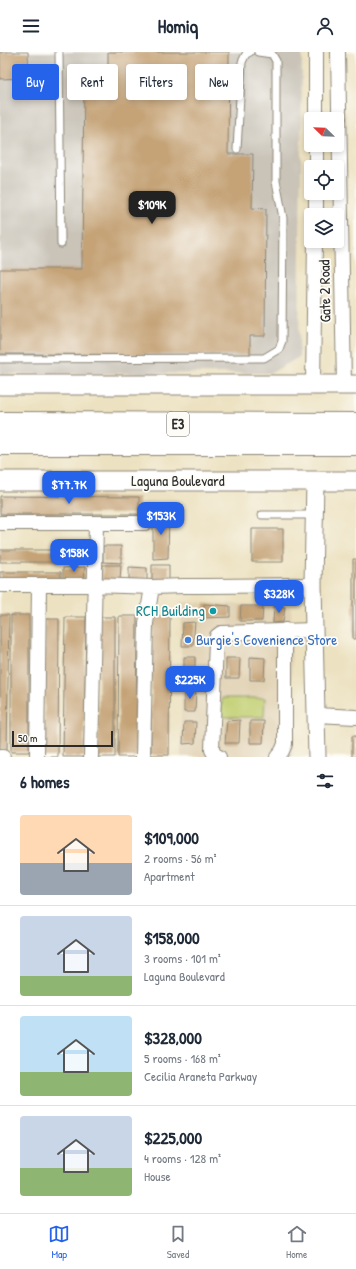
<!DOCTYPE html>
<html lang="en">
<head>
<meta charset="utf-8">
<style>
  body { margin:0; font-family:"Patrick Hand",sans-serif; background:#f2f2f3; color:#1f2937; height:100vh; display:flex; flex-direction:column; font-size:15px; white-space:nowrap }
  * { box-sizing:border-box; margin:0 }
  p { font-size:13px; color:#747a83 }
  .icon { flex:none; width:22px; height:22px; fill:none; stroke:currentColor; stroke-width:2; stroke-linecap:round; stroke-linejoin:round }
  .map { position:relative; height:705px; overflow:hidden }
  .panel { display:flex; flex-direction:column; background:#fff; flex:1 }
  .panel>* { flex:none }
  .guide { position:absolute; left:12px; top:12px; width:332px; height:36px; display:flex; gap:8px }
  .needle { width:26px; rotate:293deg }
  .fabs { position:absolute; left:304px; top:60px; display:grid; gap:8px }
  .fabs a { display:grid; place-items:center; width:40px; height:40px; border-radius:4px; background:#fff; box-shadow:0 2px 6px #0003; font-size:20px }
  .scale { position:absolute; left:12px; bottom:10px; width:101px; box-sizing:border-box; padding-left:4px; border:2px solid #2b2b2b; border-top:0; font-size:11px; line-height:14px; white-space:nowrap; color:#2b2b2b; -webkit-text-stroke:3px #fdfcf7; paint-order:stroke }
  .price { position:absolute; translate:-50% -34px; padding:0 9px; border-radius:8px; background:#2563eb; color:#fff; font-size:13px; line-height:26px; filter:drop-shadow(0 1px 2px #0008) }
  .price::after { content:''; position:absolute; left:50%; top:24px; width:12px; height:9px; margin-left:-6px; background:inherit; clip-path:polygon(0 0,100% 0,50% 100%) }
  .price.on { background:#222; color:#fff }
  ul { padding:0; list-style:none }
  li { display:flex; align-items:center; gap:12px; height:100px; padding:0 20px }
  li+li { border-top:1px solid #e0e1e3 }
  li span { display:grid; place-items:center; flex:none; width:112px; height:80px; border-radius:4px; color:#555 }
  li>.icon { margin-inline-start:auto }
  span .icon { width:48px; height:48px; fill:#fffc; stroke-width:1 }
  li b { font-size:17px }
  h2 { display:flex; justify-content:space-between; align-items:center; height:48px; padding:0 20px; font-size:17px }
  .pill { padding:0 14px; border-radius:4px; background:#fff; box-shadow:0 2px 6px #0003; font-size:14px; line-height:36px }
  .pill.on { background:#2563eb; color:#fff }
  header { display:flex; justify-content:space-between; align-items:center; height:52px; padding:0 20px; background:#fff; font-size:18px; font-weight:800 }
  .menu { display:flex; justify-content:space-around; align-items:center; height:56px; border-top:1px solid #e0e1e3; background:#fff; font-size:11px; color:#747a83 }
  .menu a { display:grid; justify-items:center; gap:2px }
  .menu .on { color:#2563eb }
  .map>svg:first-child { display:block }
  .built { fill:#e1d2b4 }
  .industrial { fill:#c9c3b8 }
  .green { fill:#c1cf71; stroke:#767d4e }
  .building { fill:#c5a377 }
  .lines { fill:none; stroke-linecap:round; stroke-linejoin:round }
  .service-casing { stroke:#8c8676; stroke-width:9 }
  .minor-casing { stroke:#8c8676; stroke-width:16 }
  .tertiary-casing { stroke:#8c8676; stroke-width:19 }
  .secondary-casing { stroke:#8c8676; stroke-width:21 }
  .motorway-casing { stroke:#8c8676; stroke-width:24 }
  .service { stroke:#fff; stroke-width:7 }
  .minor { stroke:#fff; stroke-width:14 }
  .tertiary { stroke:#fff; stroke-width:17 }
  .secondary { stroke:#fff; stroke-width:19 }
  .motorway { stroke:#fff; stroke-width:22 }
  .culture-dot { fill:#0f9aa8; stroke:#fdfcf7; stroke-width:1.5 }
  .shop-dot { fill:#3f7fe0; stroke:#fdfcf7; stroke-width:1.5 }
  .labels { text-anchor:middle; stroke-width:3.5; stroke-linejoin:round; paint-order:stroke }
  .shield { fill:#fdfcf7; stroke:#6a6a68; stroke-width:1 }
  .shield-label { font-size:14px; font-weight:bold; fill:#2b2b2b }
  .street-label { font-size:15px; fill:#2b2b2b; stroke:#fdfcf7 }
  .culture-label { font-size:15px; fill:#0d838f; stroke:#fdfcf7; text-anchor:end }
  .shop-label { font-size:15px; fill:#366cbe; stroke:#fdfcf7; text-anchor:start }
</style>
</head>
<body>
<header><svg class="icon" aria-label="menu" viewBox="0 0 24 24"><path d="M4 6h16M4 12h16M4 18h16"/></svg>Homiq<svg class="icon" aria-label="person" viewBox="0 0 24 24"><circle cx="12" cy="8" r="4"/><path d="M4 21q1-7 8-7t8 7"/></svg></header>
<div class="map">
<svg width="356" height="705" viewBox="0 0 356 705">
  <rect width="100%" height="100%" fill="#fdfcf7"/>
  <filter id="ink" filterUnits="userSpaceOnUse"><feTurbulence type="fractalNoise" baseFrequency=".025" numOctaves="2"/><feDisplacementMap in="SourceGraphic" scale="8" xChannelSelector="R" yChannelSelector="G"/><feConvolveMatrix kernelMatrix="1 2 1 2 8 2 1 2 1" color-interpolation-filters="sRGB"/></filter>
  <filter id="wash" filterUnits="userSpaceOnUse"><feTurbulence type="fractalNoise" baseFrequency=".012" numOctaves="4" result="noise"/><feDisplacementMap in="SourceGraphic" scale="16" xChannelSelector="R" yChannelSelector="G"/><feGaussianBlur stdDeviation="0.9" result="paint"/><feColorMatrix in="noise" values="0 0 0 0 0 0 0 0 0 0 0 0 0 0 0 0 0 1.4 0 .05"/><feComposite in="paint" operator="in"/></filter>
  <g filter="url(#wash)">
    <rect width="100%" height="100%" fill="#ece1c0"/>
    <path class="built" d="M181,550l110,4 2,151h-112z"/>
    <path class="industrial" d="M0,0h302l-3,305 -28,16 -271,1z"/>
    <path class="green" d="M222,646h43l-1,19h-43z"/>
    <g id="blocks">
      <path class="building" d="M0,0h28l1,26 -29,1z
        M108,0h121l-1,102h25l-1,54 14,1 -1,127h-15v19l-250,-1v-85h82l2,-189h24z
        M0,444l139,1v17h-139z
        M153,462l16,1 -1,43 -15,1z
        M252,477h31v33h-31z
        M103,494h18v17l-18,-1z
        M0,498h84v12h-84z
        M353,507h3v80h-3z
        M103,513h18l-1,16 -18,-1z
        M152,513h17v15h-17z
        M85,515l-1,12h-21v-11z
        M129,515l18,1v12l-18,-1z
        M0,520h61v10l-61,1z
        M204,552l26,2v11l-27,1z
        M241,554h22l-1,15h-22z
        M274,554l11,1 -2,15 -10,1z
        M0,563h9l-2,135h-7z
        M11,563h18v137h-18z
        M119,564h18l-1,141h-18z
        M152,564h18l-1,139h-18z
        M65,565h21l-2,140h-21z
        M99,565h16v140h-17z
        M45,567h14l-1,138h-14z
        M195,570l-2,24h-11l1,-23z
        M184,605h11v21h-11z
        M250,605l15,1 -1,22h-14z
        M226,606h14l-1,20h-13z
        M184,636l12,1 -1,23h-11z
        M240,668l-1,23h-14l2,-22z
        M250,669h14l-1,22h-13z
        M184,670h12l-1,21 -12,1z
        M352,684h4v21h-4z"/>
    </g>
  </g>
  <g filter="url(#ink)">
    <use href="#blocks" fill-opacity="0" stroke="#8c8676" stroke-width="1"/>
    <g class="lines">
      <g class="service-casing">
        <path id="service" d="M59,0l2,192
          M237,97l5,-87 4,-8 4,-2
          M0,307l264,-1 15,-9 3,-8 1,-123 -7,-37v-120l-4,-7 -14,-2
          M262,463h52"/>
      </g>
      <g class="minor-casing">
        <path id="minor" d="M338,0l6,333
          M316,67v-67
          M316,115v-22
          M316,163v-22
          M313,333l2,-144
          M0,471h145
          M0,533h94l58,2 32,-1h23l106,-1
          M316,663l40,2
          M0,705h3
          M37,705l2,-172
          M91,705l5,-233
          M143,705l3,-134 6,-36
          M219,705l-4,-2 -3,-5 4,-109 1,-5 4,-3 93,-3
          M277,705l5,-6 3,-7v-114"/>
      </g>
      <g class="tertiary-casing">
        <path id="tertiary" d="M315,429l-2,104 4,172"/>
      </g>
      <g class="secondary-casing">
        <path id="secondary" d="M0,333h356
          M0,429h356"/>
      </g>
      <g class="motorway-casing">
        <path id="motorway" d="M0,371l356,1
          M0,392h356"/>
      </g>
      <use href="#service" class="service"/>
      <use href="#minor" class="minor"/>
      <use href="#tertiary" class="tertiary"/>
      <use href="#secondary" class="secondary"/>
      <use href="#motorway" class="motorway"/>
    </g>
  </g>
  <circle class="culture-dot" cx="213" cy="559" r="4"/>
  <circle class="shop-dot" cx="188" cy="588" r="4"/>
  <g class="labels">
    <rect class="shield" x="167" y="360" width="22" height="24" rx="3"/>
    <g class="shield-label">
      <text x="178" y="377">E3</text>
    </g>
    <g class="street-label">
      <text transform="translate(325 239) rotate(-91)" y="5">Gate 2 Road</text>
      <text x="178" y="434">Laguna Boulevard</text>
    </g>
    <g class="culture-label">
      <text x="205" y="564">RCH Building</text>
    </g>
    <g class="shop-label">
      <text x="196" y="593">Burgie's Covenience Store</text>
    </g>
  </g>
</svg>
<div class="fabs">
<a><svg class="needle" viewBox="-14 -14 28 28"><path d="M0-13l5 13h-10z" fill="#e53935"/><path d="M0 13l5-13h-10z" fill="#747a83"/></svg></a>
<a><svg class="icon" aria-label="locate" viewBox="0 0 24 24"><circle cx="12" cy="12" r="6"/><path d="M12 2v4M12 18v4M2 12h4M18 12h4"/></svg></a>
<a><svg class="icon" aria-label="layers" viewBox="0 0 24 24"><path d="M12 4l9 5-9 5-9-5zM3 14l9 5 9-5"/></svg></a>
</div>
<div class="scale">50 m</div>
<b class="price on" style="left:152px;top:173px">$109K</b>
<b class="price" style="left:69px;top:453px">$77.7K</b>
<b class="price" style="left:161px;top:484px">$153K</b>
<b class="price" style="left:74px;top:521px">$158K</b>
<b class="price" style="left:279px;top:562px">$328K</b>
<b class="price" style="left:190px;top:648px">$225K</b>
<div class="guide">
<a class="pill on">Buy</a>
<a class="pill">Rent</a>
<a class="pill">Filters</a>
<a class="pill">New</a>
</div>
</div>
<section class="panel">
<h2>6 homes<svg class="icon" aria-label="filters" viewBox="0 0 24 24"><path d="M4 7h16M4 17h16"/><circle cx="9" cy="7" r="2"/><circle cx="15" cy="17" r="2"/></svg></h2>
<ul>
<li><span style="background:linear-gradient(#ffd9b3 60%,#9aa5b1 0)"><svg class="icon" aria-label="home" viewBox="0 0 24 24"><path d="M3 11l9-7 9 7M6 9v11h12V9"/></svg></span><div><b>$109,000</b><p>2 rooms · 56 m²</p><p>Apartment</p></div></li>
<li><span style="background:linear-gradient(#c9d6e8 75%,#8fb573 0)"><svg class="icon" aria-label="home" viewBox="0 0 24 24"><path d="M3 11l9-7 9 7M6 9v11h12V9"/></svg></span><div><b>$158,000</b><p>3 rooms · 101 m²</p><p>Laguna Boulevard</p></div></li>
<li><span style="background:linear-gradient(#bfe0f5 70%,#8fb573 0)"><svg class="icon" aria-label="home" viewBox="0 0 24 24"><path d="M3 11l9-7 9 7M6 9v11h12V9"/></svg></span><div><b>$328,000</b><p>5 rooms · 168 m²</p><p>Cecilia Araneta Parkway</p></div></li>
<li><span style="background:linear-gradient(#c9d6e8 65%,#8fb573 0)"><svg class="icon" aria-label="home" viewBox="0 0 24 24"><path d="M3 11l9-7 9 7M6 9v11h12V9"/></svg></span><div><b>$225,000</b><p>4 rooms · 128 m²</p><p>House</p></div></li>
</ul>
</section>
<nav class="menu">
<a class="on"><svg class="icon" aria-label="map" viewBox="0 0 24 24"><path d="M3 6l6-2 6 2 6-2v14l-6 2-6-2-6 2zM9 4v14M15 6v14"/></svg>Map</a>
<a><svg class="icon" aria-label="saved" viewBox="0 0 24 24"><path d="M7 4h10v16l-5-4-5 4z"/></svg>Saved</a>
<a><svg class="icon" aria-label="home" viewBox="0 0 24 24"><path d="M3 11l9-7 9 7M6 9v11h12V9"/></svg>Home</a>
</nav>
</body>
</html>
